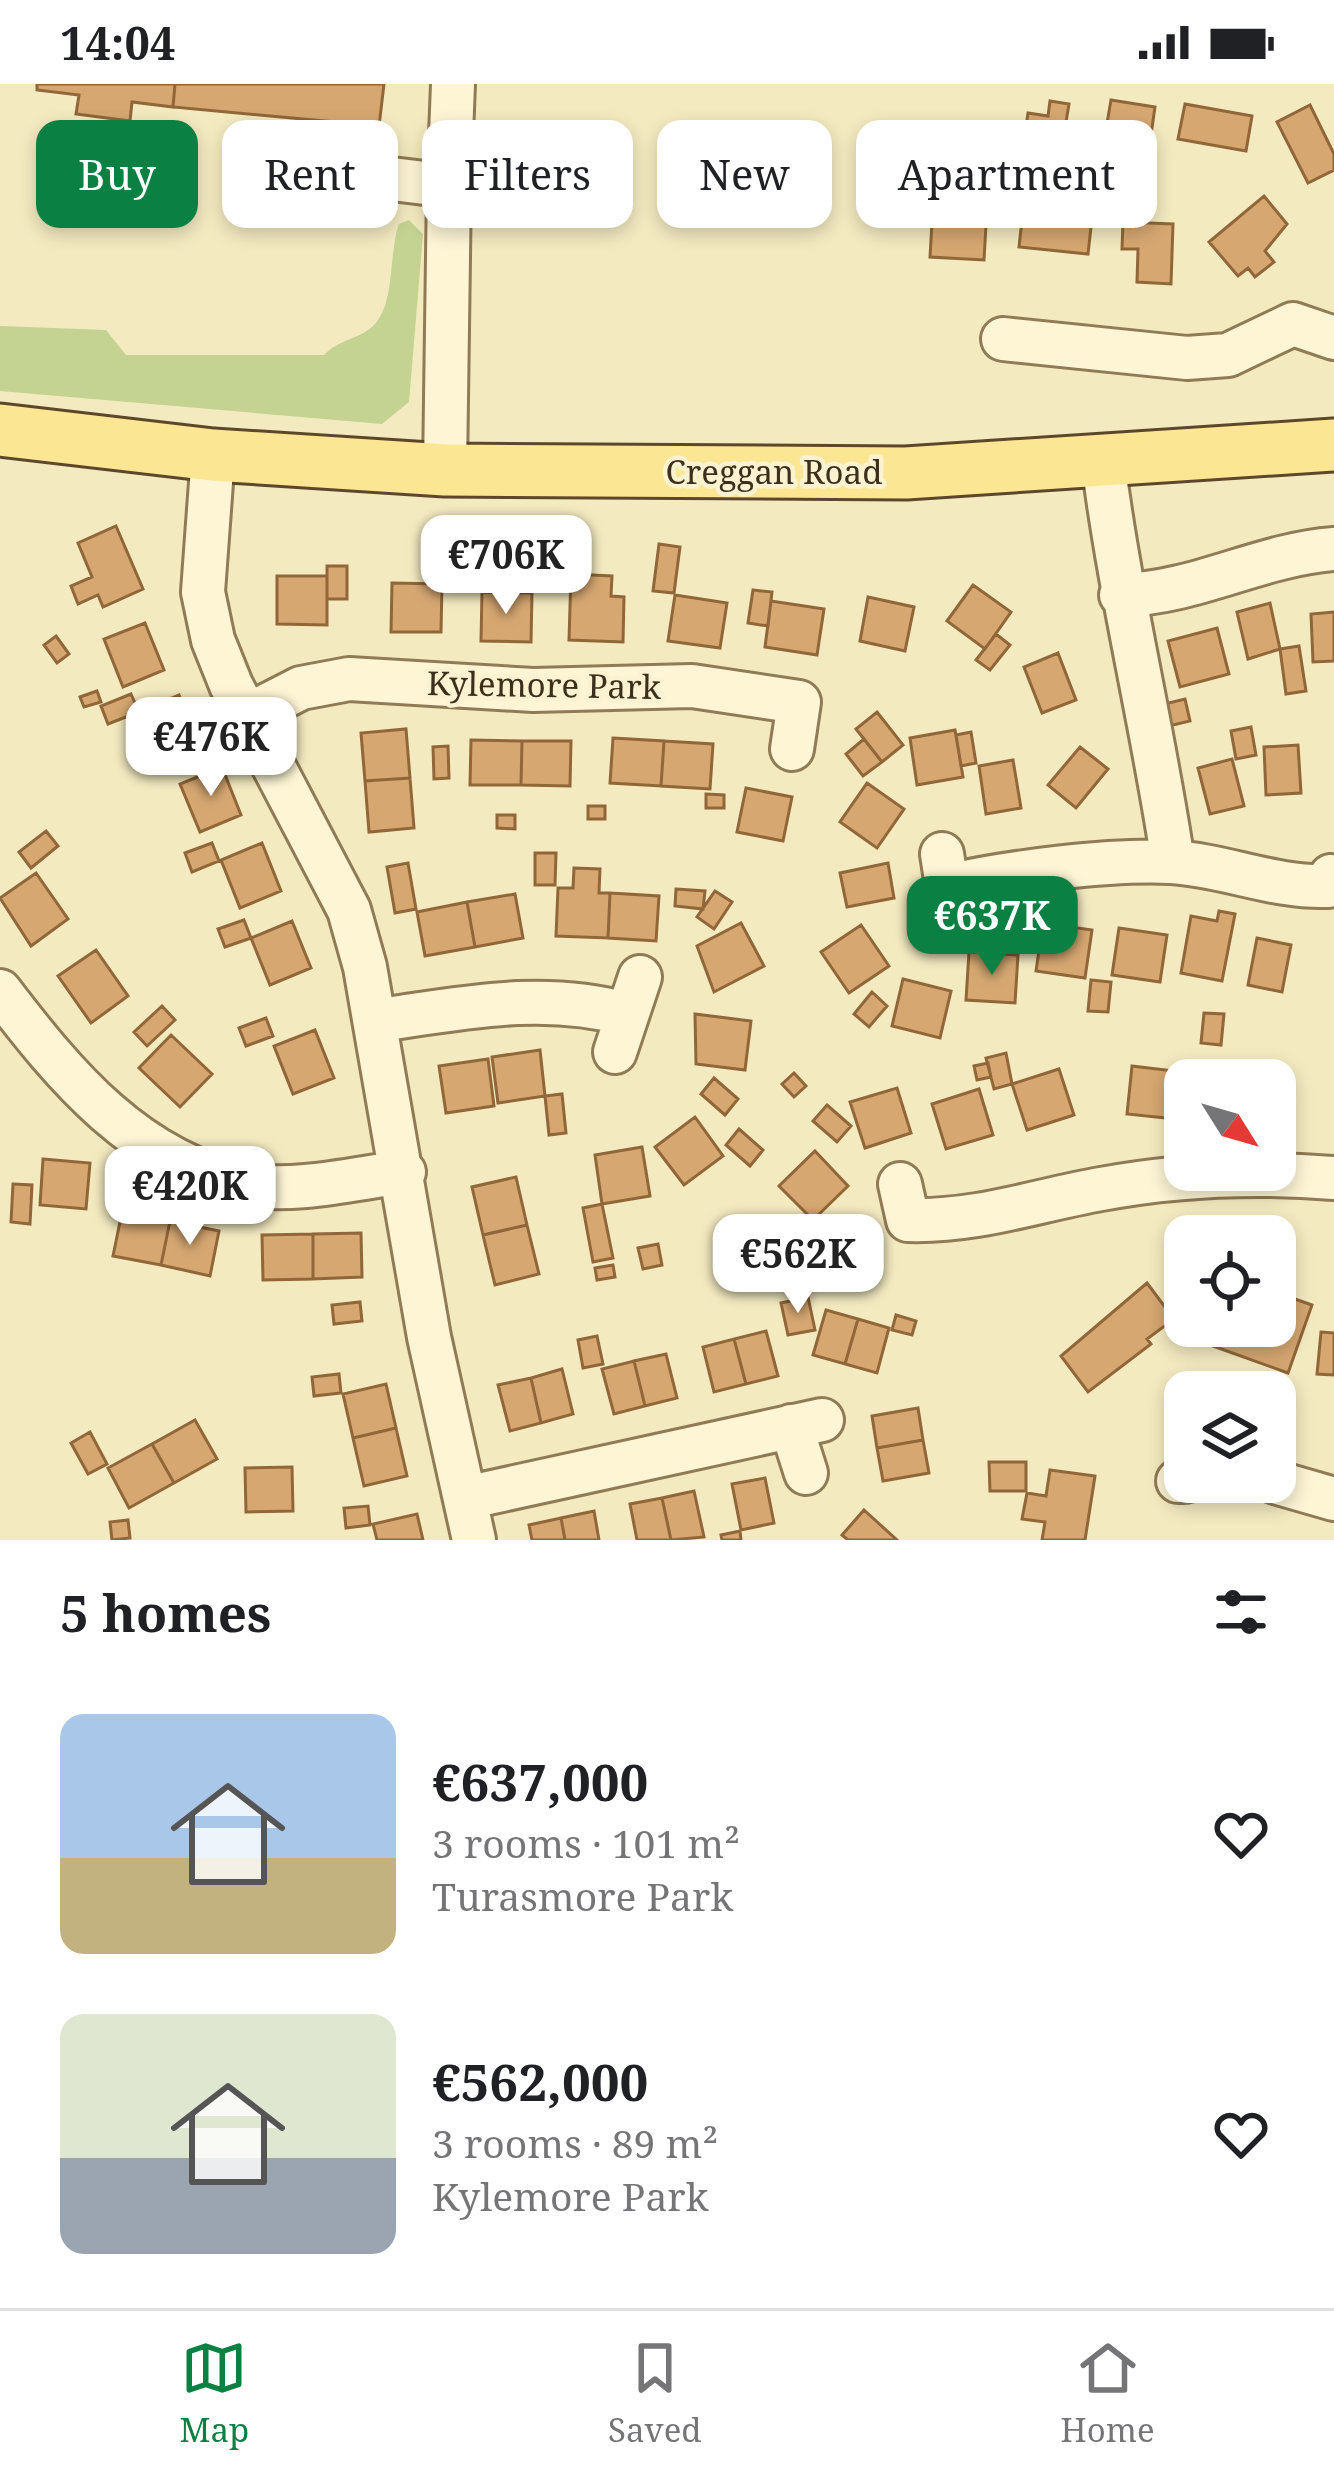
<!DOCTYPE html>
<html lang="en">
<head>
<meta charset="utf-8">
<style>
  body { margin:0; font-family:"Noto Serif",serif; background:#f2f2f2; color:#202124; height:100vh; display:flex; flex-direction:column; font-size:45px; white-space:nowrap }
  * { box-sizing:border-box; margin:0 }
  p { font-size:39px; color:#757577 }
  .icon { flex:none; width:66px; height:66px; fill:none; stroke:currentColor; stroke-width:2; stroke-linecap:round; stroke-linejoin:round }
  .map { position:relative; height:1456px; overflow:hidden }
  .details { display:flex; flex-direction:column; background:#fff; flex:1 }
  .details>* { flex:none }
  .banner { position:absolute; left:36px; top:36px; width:1263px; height:108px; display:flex; gap:24px }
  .needle { width:78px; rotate:127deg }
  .buttons { position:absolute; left:1164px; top:975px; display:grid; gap:24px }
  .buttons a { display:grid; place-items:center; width:132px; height:132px; border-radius:24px; background:#fff; box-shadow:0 6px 18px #0003; font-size:60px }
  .price { position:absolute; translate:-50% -102px; padding:0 27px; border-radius:24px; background:#fff; color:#222; font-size:39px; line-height:78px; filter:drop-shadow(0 3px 6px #0008) }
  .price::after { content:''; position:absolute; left:50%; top:72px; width:36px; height:27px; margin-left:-18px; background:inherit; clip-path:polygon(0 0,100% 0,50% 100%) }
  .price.selected { background:#0b8043; color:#fff }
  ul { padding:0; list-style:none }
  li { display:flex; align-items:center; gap:36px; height:300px; padding:0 60px }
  li span { display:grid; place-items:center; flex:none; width:336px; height:240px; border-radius:24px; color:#555 }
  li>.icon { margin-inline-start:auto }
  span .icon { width:144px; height:144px; fill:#fffc; stroke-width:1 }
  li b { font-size:51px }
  h2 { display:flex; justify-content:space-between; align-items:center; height:144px; padding:0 60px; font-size:51px }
  .tag { padding:0 42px; border-radius:24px; background:#fff; box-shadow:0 6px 18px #0003; font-size:42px; line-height:108px }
  .tag.selected { background:#0b8043; color:#fff }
  .status { display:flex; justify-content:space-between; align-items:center; height:84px; padding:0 60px; background:#fff; direction:ltr }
  .status svg { height:33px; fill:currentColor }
  .menu { display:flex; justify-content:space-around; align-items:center; height:168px; border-top:3px solid #e0e0e0; background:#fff; font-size:33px; color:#757577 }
  .menu a { display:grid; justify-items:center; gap:6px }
  .menu .selected { color:#0b8043 }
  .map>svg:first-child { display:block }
  .green { fill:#c4d392 }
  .building { fill:#d6a771; stroke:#916638; stroke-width:3 }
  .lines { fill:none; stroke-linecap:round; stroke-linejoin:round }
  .minor-casing { stroke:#8f7b55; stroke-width:48 }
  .major-casing { stroke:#5c472a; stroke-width:57 }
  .minor { stroke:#fdf5d4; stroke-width:42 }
  .major { stroke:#fbe793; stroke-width:51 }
  .labels { text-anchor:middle; stroke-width:9; stroke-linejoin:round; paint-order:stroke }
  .street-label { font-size:33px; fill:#3c2f1b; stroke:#faf2d0 }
</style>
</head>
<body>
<div class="status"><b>14:04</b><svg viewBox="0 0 49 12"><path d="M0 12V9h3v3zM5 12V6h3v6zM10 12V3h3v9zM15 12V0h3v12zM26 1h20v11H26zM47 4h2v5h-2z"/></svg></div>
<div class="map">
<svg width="1334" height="1456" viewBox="0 0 1334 1456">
  <rect width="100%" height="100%" fill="#f3eac0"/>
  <path class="green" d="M409,136l14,14 -14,168 -27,22 -382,-33v-65l106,4 20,25h198c15,-16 34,-15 49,-29 23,-22 15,-72 26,-102z"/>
  <path class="building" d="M37,0h138l-2,23 -41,-5 -2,19 -54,-7 3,-19 -42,-5z
    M175,0h209l-5,42 -206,-19z
    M1111,16l44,7 -5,35 -45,-7z
    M1050,17l19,3 -3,18 11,2 -6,37 -49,-8 6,-40 20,3z
    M1185,20l67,12 -6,35 -68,-12z
    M1310,21l24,49v16l-26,13 -31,-61z
    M1086,94l20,1 -2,32h-20z
    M1106,95l20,1 -2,33 -20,-2z
    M949,99v14h-14l-1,-13z
    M1264,112l23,28 -22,27 9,11 -19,15 -7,-9 -10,8 -29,-34z
    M1023,127l69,7 -4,36 -69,-7z
    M932,138l54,3 -2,35 -54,-3z
    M1123,138l50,2 -2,60 -34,-2 1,-33h-16z
    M116,442l27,63 -40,18 -5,-12 -20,9 -7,-18 21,-9 -14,-34z
    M659,460l21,3 -6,46 -21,-2z
    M327,482h20v33h-20z
    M571,490l41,2 -1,20 13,1 -1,45 -54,-2z
    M277,492h50v49l-50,-1z
    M392,499l50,1 -1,48h-50z
    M973,501l38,27 -26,37 -38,-28z
    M753,506l19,2 -4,34 -20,-3z
    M482,508l50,1 -1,49 -50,-1z
    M675,511l52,8 -7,45 -52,-7z
    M868,513l46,10 -9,44 -45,-10z
    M771,517l53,8 -7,46 -52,-8z
    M1270,519l10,46 -32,10 -11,-47z
    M1334,528v49l-21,1 -2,-48z
    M145,539l19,47 -41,17 -19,-48z
    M1217,544l12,46 -49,13 -12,-46z
    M996,550l14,11 -20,25 -14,-10z
    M56,552l13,18 -12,9 -13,-18z
    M1299,562l7,45 -20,3 -6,-45z
    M1058,569l18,47 -34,13 -18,-46z
    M97,607l4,11 -17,5 -4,-10z
    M131,610l8,18 -31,12 -7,-18z
    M179,611l19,48 -40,17 -19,-48z
    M1185,615l5,22 -25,6 -5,-22z
    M877,628l26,33 -21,17 -26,-33z
    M1251,643l5,28 -20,4 -5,-28z
    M406,645l4,49 -45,3 -4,-48z
    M955,646l8,47 -46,8 -7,-47z
    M971,648l5,31 -15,3 -5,-31z
    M613,654l51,3 -3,45 -51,-3z
    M864,655l18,23 -19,14 -17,-22z
    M471,656l51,1 -1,44h-51z
    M522,657h49l-1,45 -49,-1z
    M664,657l49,3 -3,45 -49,-3z
    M1298,661l3,48 -35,2 -2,-48z
    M448,662l1,32 -15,1 -1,-32z
    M1080,663l28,22 -32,39 -28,-23z
    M1232,675l12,47 -34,8 -12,-46z
    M1013,676l8,48 -35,6 -7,-48z
    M222,683l19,48 -41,17 -20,-48z
    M410,694l4,50 -45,4 -4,-51z
    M867,699l37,26 -27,39 -37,-26z
    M746,704l46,9 -9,44 -46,-9z
    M706,710l18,1v13h-18z
    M588,722h17v13h-17z
    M497,731h18v14l-18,-1z
    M46,747l12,15 -27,22 -12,-16z
    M212,759l7,18 -27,11 -7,-19z
    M262,759l19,48 -41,17 -19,-48z
    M535,769h21l-1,32h-20z
    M408,779l8,46 -21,4 -8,-46z
    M888,779l6,35 -47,9 -7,-34z
    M574,784l26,1 -1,24h11l-2,45 -52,-2 2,-48h15z
    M36,789l32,46 -37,27 -31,-48z
    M676,805l29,2 -2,18 -28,-3z
    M715,807l17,11 -18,27 -17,-12z
    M610,809l49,3 -3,45 -48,-3z
    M515,810l8,44 -48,9 -8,-45z
    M467,818l8,45 -50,9 -8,-44z
    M1219,827l16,3 -13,67 -41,-8 10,-57 26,5z
    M244,836l7,18 -26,9 -7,-18z
    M292,837l19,47 -41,17 -19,-47z
    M741,839l23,43 -50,26 -17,-46z
    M1043,839l49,7 -7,48 -49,-7z
    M861,841l28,41 -40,27 -28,-41z
    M1119,844l48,7 -7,47 -48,-7z
    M1257,854l34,7 -9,47 -34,-7z
    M96,866l32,46 -37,27 -33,-47z
    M969,868l49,3 -3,48 -49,-3z
    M903,895l48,12 -11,47 -48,-12z
    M1091,896l20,2 -3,30 -20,-1z
    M872,908l15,14 -18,21 -15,-13z
    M162,922l13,14 -28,26 -13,-14z
    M1204,929l20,1 -3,31 -20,-2z
    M695,930l56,7 -6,49 -49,-6z
    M266,934l7,18 -27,10 -7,-18z
    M315,946l19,48 -41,16 -19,-48z
    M171,951l41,39 -32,33 -41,-39z
    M540,966l5,46 -47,7 -6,-46z
    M1006,969l6,31 -18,5 -8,-31z
    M488,975l6,47 -48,7 -7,-47z
    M988,979l3,14 -14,3 -3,-14z
    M1132,982l76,9 -1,5h-22v40l-58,-6z
    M1059,985l15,46 -47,15 -15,-46z
    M794,989l12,13 -12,11 -12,-13z
    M714,994l24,21 -13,16 -24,-21z
    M897,1004l14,45 -46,15 -15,-46z
    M979,1005l14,46 -47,14 -14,-45z
    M562,1010l4,39 -17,2 -4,-39z
    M827,1021l24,21 -14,16 -24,-21z
    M695,1033l28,39 -39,29 -29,-38z
    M739,1045l24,21 -13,16 -24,-21z
    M642,1063l8,49 -48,8 -7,-49z
    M815,1067l33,35 -35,34 -34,-34z
    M43,1075l47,4 -4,46 -46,-4z
    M516,1093l11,48 -44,10 -11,-48z
    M13,1100l19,1 -2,39 -19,-2z
    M602,1120l11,54 -20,4 -10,-54z
    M122,1128l48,9 -9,44 -48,-9z
    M170,1137l49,10 -9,45 -49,-11z
    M783,1137l6,25 -27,6 -6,-25z
    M527,1141l12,49 -44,11 -12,-50z
    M361,1149l1,44 -49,2v-45z
    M313,1150v45l-50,1 -1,-45z
    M658,1160l4,21 -19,4 -5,-21z
    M613,1181l2,12 -18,3 -2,-12z
    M1147,1199l27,36 -27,20 4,5 -63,48 -27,-36z
    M1275,1208l37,13 -24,68 -75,-27 7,-20h55z
    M808,1213l7,33 -27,5 -7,-32z
    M360,1218l2,19 -28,3 -2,-19z
    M826,1226l32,9 -13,45 -32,-9z
    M896,1231l20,6 -4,14 -20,-5z
    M858,1235l31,9 -12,45 -32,-9z
    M766,1247l12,45 -32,8 -12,-45z
    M1321,1248l13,1v42l-17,-1z
    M597,1252l6,28 -20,4 -5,-28z
    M734,1255l12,45 -32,8 -11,-45z
    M666,1270l11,44 -32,8 -11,-45z
    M634,1277l11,45 -31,8 -12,-45z
    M562,1285l11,45 -32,9 -10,-45z
    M339,1290l2,19 -27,3 -2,-19z
    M531,1294l10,45 -31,8 -12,-46z
    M386,1300l10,44 -43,10 -10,-44z
    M918,1324l5,32 -46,8 -5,-32z
    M195,1336l22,39 -43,24 -22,-39z
    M396,1344l11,48 -43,10 -11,-48z
    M90,1348l17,32 -19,10 -17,-31z
    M923,1356l6,33 -46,8 -6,-33z
    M152,1360l22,39 -45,25 -21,-40z
    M989,1378h37v29h-36z
    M292,1383l1,44 -47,1 -1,-44z
    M1050,1386l45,6 -10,64h-43l3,-18 -23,-3 5,-26 19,3z
    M765,1394l9,45 -33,7 -9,-46z
    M694,1407l10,46 -33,3 -9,-42z
    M662,1414l9,42h-34l-7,-36z
    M368,1422l2,19 -24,3 -2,-20z
    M864,1426l33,30h-49l-6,-5z
    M594,1427l5,29h-34l-4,-22z
    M417,1430l6,26h-46l-4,-16z
    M561,1434l4,22h-33l-3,-15z
    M128,1436l2,18 -18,2 -2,-18z
    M740,1447l1,9h-19l-1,-5z"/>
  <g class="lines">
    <g class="minor-casing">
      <path id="minor" d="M392,95l57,7 -4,284
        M449,102l4,-102
        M1003,255l184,19 41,-3 65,-31 41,14
        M213,371l-10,137 10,48 18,45 118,225 16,57 64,370 45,203
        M1103,377c17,135 50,266 70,401
        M1121,511c76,-2 137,-40 213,-46
        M248,631l53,-27 48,-9 184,11 159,-4 107,16 -7,47
        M942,770l5,32c60,-14 163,-27 224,-24 54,3 102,26 157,24l3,-10
        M0,907c64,84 137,173 248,194 48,8 108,-7 156,-13
        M379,936c84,-12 164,-29 247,-6
        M615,968l25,-75
        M900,1100l8,36c69,2 126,-19 193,-31 75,-14 157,-17 233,-11
        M791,1342l15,47
        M1178,1397h7
        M1275,1398l59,17
        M465,1414l357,-78"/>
    </g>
    <g class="major-casing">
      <path id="major" d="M0,346l213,25 232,15 461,3 428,-28"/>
    </g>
    <use href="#minor" class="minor"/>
    <use href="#major" class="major"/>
  </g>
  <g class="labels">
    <g class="street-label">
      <text x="774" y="400">Creggan Road</text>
      <text transform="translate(544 601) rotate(1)" y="12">Kylemore Park</text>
    </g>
  </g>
</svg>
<div class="buttons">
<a><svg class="needle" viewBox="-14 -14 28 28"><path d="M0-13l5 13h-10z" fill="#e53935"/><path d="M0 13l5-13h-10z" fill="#757577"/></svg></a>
<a><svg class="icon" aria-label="locate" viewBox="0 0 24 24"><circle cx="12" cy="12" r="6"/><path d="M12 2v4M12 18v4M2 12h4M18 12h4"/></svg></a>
<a><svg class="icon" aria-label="layers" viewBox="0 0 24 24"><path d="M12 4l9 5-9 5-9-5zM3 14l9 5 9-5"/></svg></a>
</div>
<b class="price" style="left:506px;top:533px">€706K</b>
<b class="price" style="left:211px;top:715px">€476K</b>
<b class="price selected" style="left:992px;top:894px">€637K</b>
<b class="price" style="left:190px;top:1164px">€420K</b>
<b class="price" style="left:798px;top:1232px">€562K</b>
<div class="banner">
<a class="tag selected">Buy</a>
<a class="tag">Rent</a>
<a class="tag">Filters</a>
<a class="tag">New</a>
<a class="tag">Apartment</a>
</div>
</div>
<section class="details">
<h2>5 homes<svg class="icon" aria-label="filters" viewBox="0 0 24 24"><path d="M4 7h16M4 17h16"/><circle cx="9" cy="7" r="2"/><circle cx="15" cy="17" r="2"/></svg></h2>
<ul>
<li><span style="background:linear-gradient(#a9c7e8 60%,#c2b280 0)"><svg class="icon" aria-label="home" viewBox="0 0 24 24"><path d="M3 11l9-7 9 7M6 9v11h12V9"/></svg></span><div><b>€637,000</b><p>3 rooms · 101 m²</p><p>Turasmore Park</p></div><svg class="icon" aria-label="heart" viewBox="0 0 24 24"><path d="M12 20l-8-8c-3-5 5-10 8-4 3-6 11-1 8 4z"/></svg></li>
<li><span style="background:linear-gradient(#dfe7d0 60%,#9aa5b1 0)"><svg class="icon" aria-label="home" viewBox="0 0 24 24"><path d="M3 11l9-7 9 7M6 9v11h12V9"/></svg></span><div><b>€562,000</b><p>3 rooms · 89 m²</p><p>Kylemore Park</p></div><svg class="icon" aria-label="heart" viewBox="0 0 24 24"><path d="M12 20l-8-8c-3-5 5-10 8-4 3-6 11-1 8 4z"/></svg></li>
</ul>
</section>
<nav class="menu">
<a class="selected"><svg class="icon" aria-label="map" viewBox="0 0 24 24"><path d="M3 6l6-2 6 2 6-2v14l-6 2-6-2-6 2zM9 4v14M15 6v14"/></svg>Map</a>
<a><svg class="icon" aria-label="saved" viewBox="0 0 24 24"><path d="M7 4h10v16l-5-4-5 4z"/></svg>Saved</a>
<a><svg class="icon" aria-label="home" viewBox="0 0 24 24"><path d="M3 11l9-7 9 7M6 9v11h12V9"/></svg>Home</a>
</nav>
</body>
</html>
